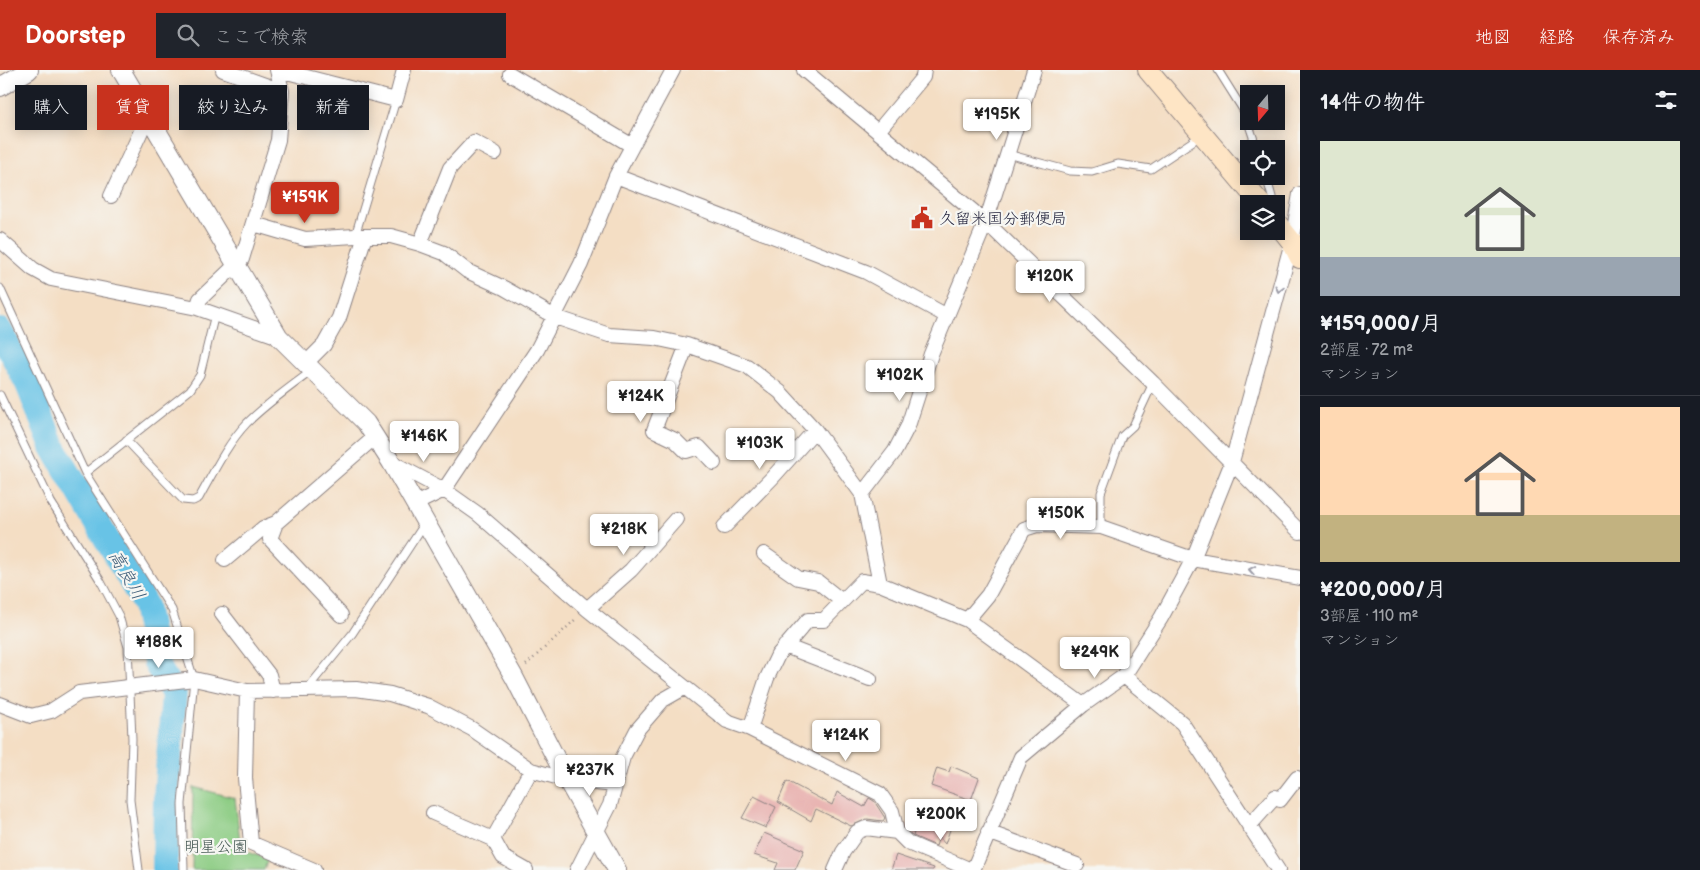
<!DOCTYPE html>
<html lang="ja">
<head>
<meta charset="utf-8">
<style>
  body { margin:0; font-family:"Balsamiq Sans","Klee One",sans-serif; background:#20242c; color:#f1f3f6; height:100vh; display:flex; flex-direction:column; font-size:19px; white-space:nowrap }
  * { box-sizing:border-box; margin:0 }
  p { font-size:16px; color:#9ea1a6 }
  .icon { flex:none; width:28px; height:28px; fill:none; stroke:currentColor; stroke-width:2; stroke-linecap:round; stroke-linejoin:round }
  .map { position:relative; flex:1; overflow:hidden }
  .details { display:flex; flex-direction:column; background:#171b24; width:400px }
  .details>* { flex:none }
  .guide { position:absolute; left:15px; top:15px; width:475px; height:45px; display:flex; gap:10px }
  .needle { width:32px; rotate:199deg }
  .buttons { position:absolute; left:1240px; top:15px; display:grid; gap:10px }
  .buttons a { display:grid; place-items:center; width:45px; height:45px; border-radius:0px; background:#171b24; box-shadow:0 2px 12px #0003; font-size:25px }
  .price { position:absolute; translate:-50% -42px; padding:0 11px; border-radius:5px; background:#fff; color:#222; font-size:16px; line-height:32px; filter:drop-shadow(0 1px 2px #0008) }
  .price::after { content:''; position:absolute; left:50%; top:30px; width:15px; height:11px; margin-left:-8px; background:inherit; clip-path:polygon(0 0,100% 0,50% 100%) }
  .price.on { background:#c8321e; color:#fff }
  ul { padding:0; list-style:none }
  li { display:grid; align-content:center; gap:10px; height:265px; padding:0 20px }
  li+li { border-top:1px solid #363941 }
  li span { display:grid; place-items:center; height:155px; border-radius:0px; color:#555 }
  li>.icon { margin-inline-start:auto }
  span .icon { width:90px; height:90px; fill:#fffc; stroke-width:1 }
  li b { font-size:21px }
  h2 { display:flex; justify-content:space-between; align-items:center; height:60px; padding:0 20px; font-size:21px }
  .tag { padding:0 18px; border-radius:0px; background:#171b24; box-shadow:0 2px 12px #0003; font-size:18px; line-height:45px }
  .tag.on { background:#c8321e; color:#fff }
  header { display:flex; align-items:center; gap:30px; box-sizing:border-box; height:70px; padding:0 25px; background:#c8321e; color:#fff }
  header strong { font-size:24px }
  nav { display:flex; gap:28px; margin-inline-start:auto; font-size:18px }
  .search { width:350px; height:45px; background:#20242c; display:flex; align-items:center; gap:12px; box-sizing:border-box; padding:0 18px; border-radius:0px; color:#9ea1a6; font-size:19px }
  main { display:flex; flex:1; min-height:0 }
  .map>svg:first-child { display:block }
  .green { fill:#8ccc83; stroke:#57775f }
  .lines { fill:none; stroke-linecap:round; stroke-linejoin:round }
  .river { stroke:#68c3e6; stroke-width:26 }
  .building { fill:#e8b0ae }
  .service-casing { stroke:#8b8080; stroke-width:9 }
  .minor-casing { stroke:#8b8080; stroke-width:16 }
  .tertiary-casing { stroke:#8b8080; stroke-width:20 }
  .secondary-casing { stroke:#8b8080; stroke-width:22 }
  .path { stroke:#8b8080; stroke-width:2.5; stroke-dasharray:1 4; stroke-linecap:butt }
  .service { stroke:#fff; stroke-width:7 }
  .minor { stroke:#fff; stroke-width:14 }
  .tertiary { stroke:#fff; stroke-width:18 }
  .secondary { stroke:#fee5c5; stroke-width:20 }
  .oneway { stroke:#9c9ca7 }
  .labels { text-anchor:middle; stroke-width:4.5; stroke-linejoin:round; paint-order:stroke }
  .poi-label { font-size:16px; fill:#22223b; stroke:#f6f6f2; text-anchor:start }
  .park-label { font-size:16px; fill:#425551; stroke:#f6f6f2 }
  .water-label { font-size:18px; font-style:italic; fill:#3a5a77; stroke:#f6f6f2 }
</style>
</head>
<body>
<header>
<strong>Doorstep</strong>
<div class="search"><svg class="icon" aria-label="search" viewBox="0 0 24 24"><circle cx="10" cy="10" r="6"/><path d="M15 15l6 6"/></svg>ここで検索</div>
<nav><a>地図</a><a>経路</a><a>保存済み</a></nav>
</header>
<main>
<div class="map">
<svg width="1300" height="800" viewBox="0 0 1300 800">
  <rect width="100%" height="100%" fill="#f6f6f2"/>
  <filter id="ink" filterUnits="userSpaceOnUse"><feTurbulence type="fractalNoise" baseFrequency=".02" numOctaves="2"/><feDisplacementMap in="SourceGraphic" scale="10" xChannelSelector="R" yChannelSelector="G"/><feConvolveMatrix kernelMatrix="1 2 1 2 8 2 1 2 1" color-interpolation-filters="sRGB"/></filter>
  <filter id="wash" filterUnits="userSpaceOnUse"><feTurbulence type="fractalNoise" baseFrequency=".0096" numOctaves="4" result="noise"/><feDisplacementMap in="SourceGraphic" scale="20" xChannelSelector="R" yChannelSelector="G"/><feGaussianBlur stdDeviation="1.12" result="paint"/><feColorMatrix in="noise" values="0 0 0 0 0 0 0 0 0 0 0 0 0 0 0 0 0 1.4 0 .05"/><feComposite in="paint" operator="in"/></filter>
  <g filter="url(#wash)">
    <rect width="100%" height="100%" fill="#f4dec4"/>
    <path class="green" d="M193,717l42,11 6,52 27,9 -4,11h-72z"/>
    <g class="lines">
      <path class="river" d="M0,261l28,53 25,63 92,158 11,58 18,31 -8,104 -1,72"/>
    </g>
    <g id="blocks">
      <path class="building" d="M951,696l28,12 -8,22 -40,-14 6,-18 12,4z
        M787,711l45,24 5,-13 27,15 5,-9 5,3 11,17 -2,3 -16,-2 -16,7 -35,-17 -5,12 -33,-19z
        M754,726l22,11 -10,21 -24,-10z
        M916,739l36,15 -7,20 -6,-7 -3,9 -23,-10 1,-3 -8,-4z
        M764,763l40,17 -9,20h-20l3,-7 -24,-8z
        M896,785l38,13 -1,2h-42z"/>
    </g>
  </g>
  <g filter="url(#ink)">
    <use href="#blocks" fill-opacity="0" stroke="#8b8080" stroke-width="1"/>
    <g class="lines">
      <g class="service-casing">
        <path id="service" d="M1218,0l27,43 12,36
          M1008,84l62,17 22,1 26,-8 33,5 51,-34
          M1266,106l8,28
          M355,166l41,-136
          M0,218l85,185 87,137 22,69 -12,125 2,66
          M0,325l51,107 49,78 19,36 9,31 4,92 -2,61 9,70
          M126,370l57,60 10,1 6,-3c14,-25 28,-54 48,-75 20,-20 43,-36 66,-53
          M85,403l105,-83 10,-15 15,-61
          M1101,457v-34l21,-57 11,-10 20,-43
          M307,619l45,-55 73,-111"/>
      </g>
      <g class="minor-casing">
        <path id="minor" d="M223,0l59,21
          M279,0l117,30 8,-30
          M804,0l182,152 167,161 147,149
          M510,4l121,71
          M879,60l44,-53 1,-7
          M616,106l250,96 81,44
          M111,126l37,-80
          M254,154l51,15 50,-3h36l29,8 24,9 23,18 37,17 51,29 54,18 45,3 33,7 60,21 33,26 35,38 47,64 18,90
          M0,170l33,29 18,10 146,29 3,-9 42,-40 36,-119 4,-49 -5,-21
          M420,174l30,-76 24,-26 21,11
          M197,238l82,29
          M687,275l-33,85 21,10 11,11 13,-4 15,16
          M306,293l18,-18 15,-27 26,-82
          M391,392l53,28 34,24 109,95 140,112 23,8 130,65 12,17 5,21
          M862,424l33,-43 13,-25 23,-72 55,-132 48,-152
          M415,434l29,-14 93,-140 44,-86 35,-88 57,-106
          M276,453l-6,16 71,76
          M724,457l48,-49 43,-48
          M764,484l34,24 20,4 24,19
          M225,490l38,-32 13,-5 99,-86
          M587,539l44,-39 45,-51
          M222,544l47,61 4,16
          M967,550l21,-25 36,-66 13,-4 64,2 92,32 107,19
          M785,576l85,33
          M1124,606l58,47 96,147
          M247,621l-2,87 6,65 63,27
          M0,634l31,12 20,-5 28,-18 115,-14 53,12 109,-2 34,5 38,12 44,23 59,41 36,10 48,5
          M750,659l17,-51 11,-23 30,-35h16l38,-39 18,3 87,36 116,85
          M433,743l60,26 10,18 23,13
          M1249,756l26,-29 5,3 17,-22 3,2
          M988,762l89,33
          M493,769l38,-69
          M577,800l33,-65 13,-48 14,-27 26,-30 21,-12
          M835,800l8,-18 14,-20 9,-4 31,4 11,11 63,27
          M973,800l48,-113 62,-52 41,-29 37,-58 32,-59 39,-97 60,-220 8,-48"/>
      </g>
      <g class="tertiary-casing">
        <path id="tertiary" d="M121,0l158,267 87,86 25,39 123,215 53,103 50,90
          M0,17l29,-17"/>
      </g>
      <g class="secondary-casing">
        <path id="secondary" d="M1148,0l113,134
          M1276,152l16,20 8,16"/>
      </g>
      <path class="path" d="M526,595l51,-47"/>
      <use href="#service" class="service"/>
      <use href="#minor" class="minor"/>
      <use href="#tertiary" class="tertiary"/>
      <use href="#secondary" class="secondary"/>
    </g>
    <defs><path id="oneway-chevron" d="M-2-3.5L2.5 0L-2 3.5" fill="none" stroke-width="1.6" stroke-linecap="round" stroke-linejoin="round" transform="scale(1.25)"/></defs>
    <g class="oneway">
      <use href="#oneway-chevron" transform="translate(1279 219) rotate(105)"/>
      <use href="#oneway-chevron" transform="translate(1252 500) rotate(-170)"/>
    </g>
  </g>
  <defs>
    <g id="civic-bare" transform="scale(1.725)"><path d="M-.6-6.5H3V-4.5H.6V-3L4-1V1h2V6H-6V1h2V-1L-.6-3ZM-1.2 2.5V6h2.4V2.5Z" fill="#c8321e" stroke="#f6f6f2" stroke-width="2.5" paint-order="stroke"/></g>
  </defs>
  <g fill-rule="evenodd">
    <use href="#civic-bare" x="922" y="148"/>
  </g>
  <g class="labels">
    <g class="poi-label">
      <text x="939" y="154">久留米国分郵便局</text>
    </g>
    <g class="park-label">
      <text x="216" y="782">明星公園</text>
    </g>
    <g class="water-label">
      <text transform="translate(127 505) rotate(60)" y="6">高良川</text>
    </g>
  </g>
</svg>
<div class="buttons">
<a><svg class="needle" viewBox="-14 -14 28 28"><path d="M0-13l5 13h-10z" fill="#e53935"/><path d="M0 13l5-13h-10z" fill="#9ea1a6"/></svg></a>
<a><svg class="icon" aria-label="locate" viewBox="0 0 24 24"><circle cx="12" cy="12" r="6"/><path d="M12 2v4M12 18v4M2 12h4M18 12h4"/></svg></a>
<a><svg class="icon" aria-label="layers" viewBox="0 0 24 24"><path d="M12 4l9 5-9 5-9-5zM3 14l9 5 9-5"/></svg></a>
</div>
<b class="price" style="left:997px;top:71px">¥195K</b>
<b class="price on" style="left:305px;top:154px">¥159K</b>
<b class="price" style="left:1050px;top:233px">¥120K</b>
<b class="price" style="left:900px;top:332px">¥102K</b>
<b class="price" style="left:641px;top:353px">¥124K</b>
<b class="price" style="left:424px;top:393px">¥146K</b>
<b class="price" style="left:760px;top:400px">¥103K</b>
<b class="price" style="left:1061px;top:470px">¥150K</b>
<b class="price" style="left:624px;top:486px">¥218K</b>
<b class="price" style="left:159px;top:599px">¥188K</b>
<b class="price" style="left:1095px;top:609px">¥249K</b>
<b class="price" style="left:846px;top:692px">¥124K</b>
<b class="price" style="left:590px;top:727px">¥237K</b>
<b class="price" style="left:941px;top:771px">¥200K</b>
<div class="guide">
<a class="tag">購入</a>
<a class="tag on">賃貸</a>
<a class="tag">絞り込み</a>
<a class="tag">新着</a>
</div>
</div>
<section class="details">
<h2>14件の物件<svg class="icon" aria-label="filters" viewBox="0 0 24 24"><path d="M4 7h16M4 17h16"/><circle cx="9" cy="7" r="2"/><circle cx="15" cy="17" r="2"/></svg></h2>
<ul>
<li><span style="background:linear-gradient(#dfe7d0 75%,#9aa5b1 0)"><svg class="icon" aria-label="home" viewBox="0 0 24 24"><path d="M3 11l9-7 9 7M6 9v11h12V9"/></svg></span><div><b>¥159,000/月</b><p>2部屋 · 72 m²</p><p>マンション</p></div></li>
<li><span style="background:linear-gradient(#ffd9b3 70%,#c2b280 0)"><svg class="icon" aria-label="home" viewBox="0 0 24 24"><path d="M3 11l9-7 9 7M6 9v11h12V9"/></svg></span><div><b>¥200,000/月</b><p>3部屋 · 110 m²</p><p>マンション</p></div></li>
</ul>
</section>
</main>
</body>
</html>
